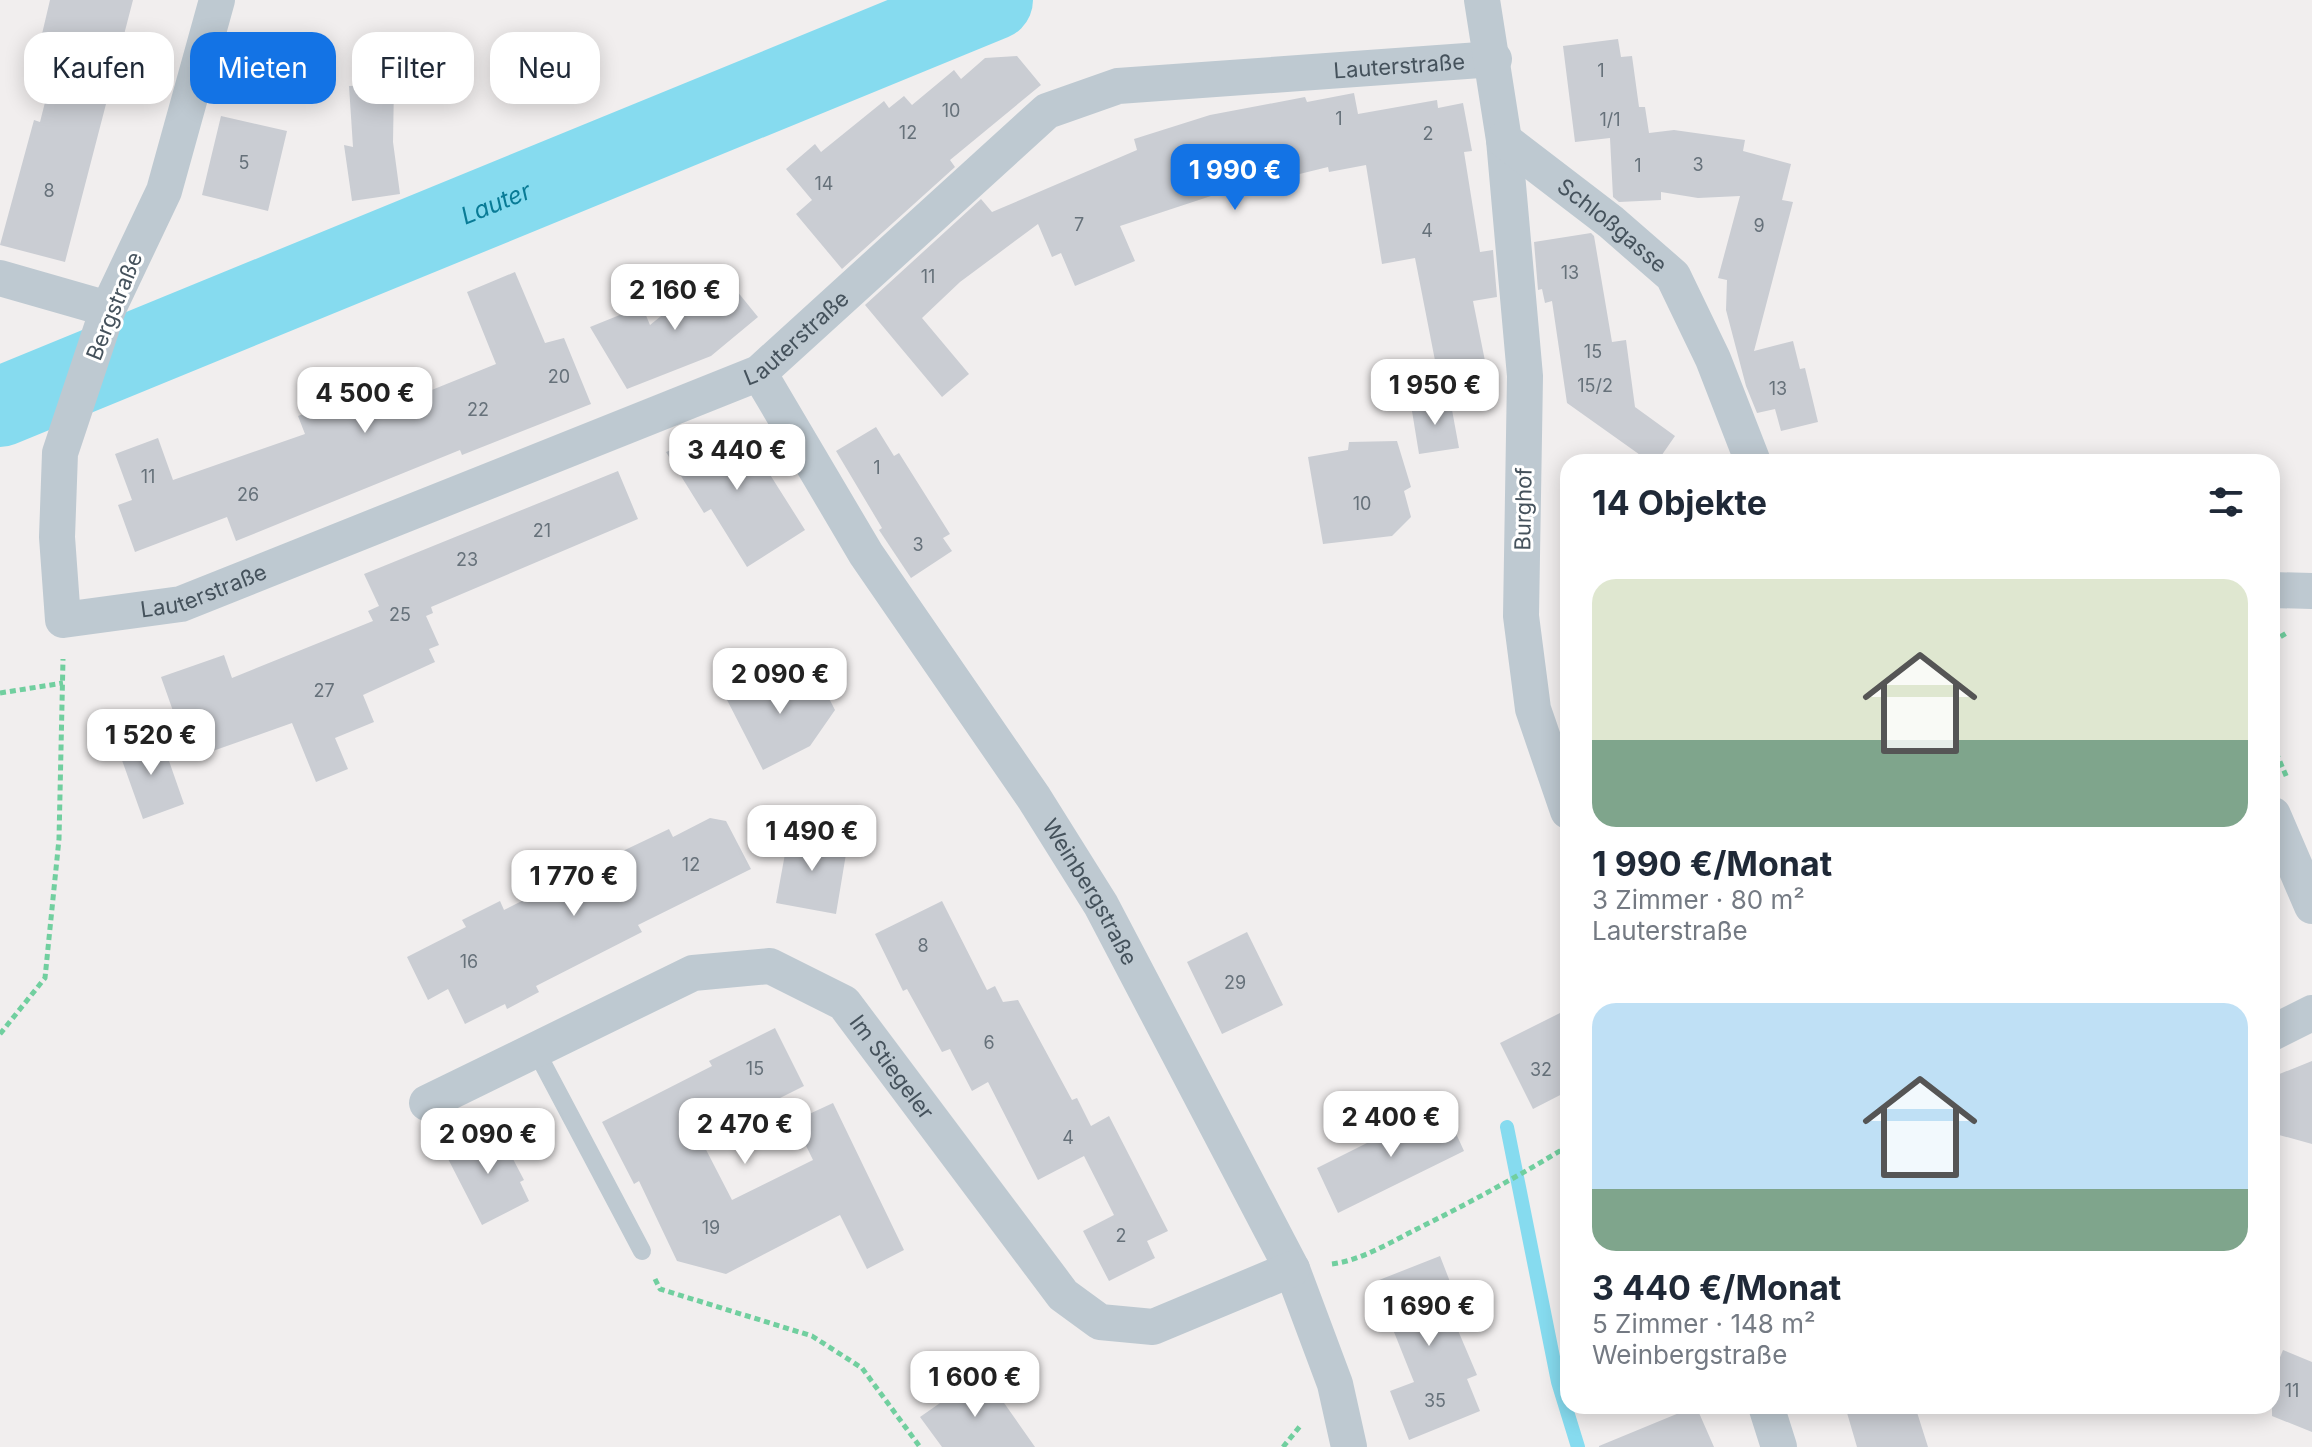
<!DOCTYPE html>
<html lang="de">
<head>
<meta charset="utf-8">
<style>
  body { margin:0; font-family:Inter,sans-serif; background:#f6f6f7; color:#1f2937; height:100vh; display:flex; flex-direction:column; font-size:30px; white-space:nowrap }
  * { box-sizing:border-box; margin:0 }
  p { font-size:26px; color:#747a83 }
  .icon { flex:none; width:44px; height:44px; fill:none; stroke:currentColor; stroke-width:2; stroke-linecap:round; stroke-linejoin:round }
  .map { position:relative; flex:1; overflow:hidden }
  .side { position:absolute; left:1560px; top:454px; width:720px; height:960px; display:flex; flex-direction:column; background:#fff; border-radius:24px; box-shadow:0 4px 20px #0003 }
  .side>* { flex:none }
  .banner { position:absolute; left:24px; top:32px; width:760px; height:72px; display:flex; gap:16px }
  .price { position:absolute; translate:-50% -68px; padding:0 18px; border-radius:16px; background:#fff; color:#222; font-size:26px; line-height:52px; filter:drop-shadow(0 2px 4px #0008) }
  .price::after { content:''; position:absolute; left:50%; top:48px; width:24px; height:18px; margin-left:-12px; background:inherit; clip-path:polygon(0 0,100% 0,50% 100%) }
  .price.on { background:#1373e5; color:#fff }
  ul { padding:0; list-style:none }
  li { display:grid; align-content:center; gap:16px; height:424px; padding:0 32px }
  li span { display:grid; place-items:center; height:248px; border-radius:24px; color:#555 }
  li>.icon { margin-inline-start:auto }
  span .icon { width:144px; height:144px; fill:#fffc; stroke-width:1 }
  li b { font-size:34px }
  h2 { display:flex; justify-content:space-between; align-items:center; height:96px; padding:0 32px; font-size:34px }
  .chip { padding:0 28px; border-radius:24px; background:#fff; box-shadow:0 4px 20px #0003; font-size:28px; line-height:72px }
  .chip.on { background:#1373e5; color:#fff }
  .map>svg:first-child { display:block }
  .lines { fill:none; stroke-linecap:round; stroke-linejoin:round }
  .stream { stroke:#86dbef; stroke-width:14 }
  .river { stroke:#86dbef; stroke-width:80 }
  .building { fill:#cacdd3 }
  .path { stroke:#71cf9f; stroke-width:5; stroke-dasharray:6 4; stroke-linecap:butt }
  .lane { stroke:#bec9d1; stroke-width:18 }
  .street { stroke:#bec9d1; stroke-width:36 }
  .labels { text-anchor:middle; stroke-width:6; stroke-linejoin:round; paint-order:stroke }
  .number-label { font-size:18px; fill:#66717a }
  .street-label { font-size:22px; fill:#45525c; stroke:#fff }
  .water-label { font-size:24px; font-style:italic; fill:#097b96; stroke:#fff }
</style>
</head>
<body>
<div class="map">
<svg width="2312" height="1447" viewBox="0 0 2312 1447">
  <rect width="100%" height="100%" fill="#f1eeee"/>
  <g class="lines">
    <path class="stream" d="M1507,1127l51,255 20,65"/>
    <path class="river" id="s1" d="M0,407l993,-407"/>
  </g>
  <path class="building" d="M50,0h83l-68,262 -65,-17 34,-125 6,2 21,-83 -19,-5z
    M1618,39l3,18 11,-1 7,51h6l4,26 25,-3 71,10 -2,11 48,13 -9,36 11,2 -39,149 39,-10 7,28 5,-1 13,54 -37,9 -6,-22 -18,4 -11,-27 -20,-76 1,-30 -9,-2 22,-82 -42,2 -37,-6v8l-42,2 -6,-5 -3,-59 -35,4 -12,-96z
    M1017,56l24,29 -91,75 5,7 -113,102 -46,-55 16,-14 -26,-31 29,-25 6,8 63,-51 5,7 15,-12 8,9 42,-35 7,9 24,-21z
    M394,84l-1,58 7,52 -48,7 -8,-56 9,2 -4,-61z
    M1354,93l4,21 79,-14 1,8 25,-5 9,48 -8,1 16,100 13,-2 4,47 -24,4 14,70 -48,10 -24,-123 -33,6 -16,-99 -37,7 -1,-5 -114,28 -94,31 15,35 -60,25 -14,-33 -9,4 -14,-33 -78,58 -38,36 47,56 -27,23 -77,-92 116,-106 11,13 145,-62 -3,-11 76,-24 95,-18 2,5z
    M221,116l66,15 -19,80 -66,-16z
    M1591,233l3,3 18,106 14,-2 9,67 40,29 -18,26h-7l-83,-59 -15,-102 -7,2 -3,-14 -4,1 -4,-48z
    M719,269l39,48 -47,39 -84,33 -37,-62 52,-21 8,19z
    M515,272l30,71 19,-5 27,66 -129,51 -2,-5 -224,91 -9,-24 -92,35 -17,-47 14,-5 -17,-46 43,-16 15,42 132,-46 -7,-18 95,-38 9,24 94,-38 -29,-72z
    M1450,399l9,49 -40,6 -8,-49z
    M738,424l67,106 -58,37 -36,-58 -7,4 -38,-61z
    M876,427l18,29 5,-3 51,81 -7,4 9,13 -41,27 -32,-48 3,-2 -46,-77z
    M1397,441l14,46 -7,4 7,26 -19,19 -69,8 -15,-87 40,-7 1,-8z
    M618,471l20,48 -207,88 2,6 -7,3 13,29 -10,4 6,13 -72,33 11,27 -39,16 13,31 -32,13 -24,-59 -102,36 -29,-82 63,-22 8,23 141,-57 -5,-10 11,-5 -15,-32z
    M785,665l15,29 21,-11 14,27 -25,36 -47,24 -38,-74z
    M160,735l24,69 -41,15 -25,-70z
    M710,818l16,3 25,48 -113,56 4,7 -106,54 3,6 -32,17 -2,-5 -40,20 -17,-35 -20,11 -21,-43 59,-30 -4,-7 38,-19 4,9 57,-29 7,-20 19,7 82,-39 4,8z
    M789,832l59,10 -12,72 -60,-11z
    M942,901l45,89 8,-4 8,16 15,-2 54,100 5,-2 14,28 18,-10 59,115 -21,10 8,17 -46,23 -26,-50 31,-16 -30,-59 -46,24 -50,-98 -16,9 -22,-42 -8,3 -35,-63 -4,2 -28,-57z
    M1247,932l36,73 -61,29 -35,-72z
    M1568,1009v82l-35,18 -33,-66z
    M775,1028l29,58 -104,52 32,62 81,-40 -19,-39 39,-18 71,147 -37,19 -27,-54 -114,59 -49,-13 -38,-80 -5,3 -32,-62 110,-56 -3,-5z
    M2312,1061v83l-40,-11v-56z
    M1443,1105l21,46 -126,62 -21,-45z
    M480,1132l23,8 21,40 -4,2 9,19 -47,24 -38,-74z
    M1440,1256l21,54 -10,4 26,61 -10,4 13,32 -71,29 -19,-49 24,-9 -40,-100z
    M2283,1350l29,12v70l-40,-16v-39z
    M983,1373l52,74h-93l-22,-30z
    M1696,1406l18,41h-115v-1z
    M1845,1406h70l13,41h-71z"/>
  <g class="lines">
    <path class="path" d="M2272,642l16,-10
      M0,693l63,-10
      M2272,743l15,35
      M0,1034l45,-56 14,-139 4,-180
      M1332,1264c30,-4 59,-22 85,-35 52,-26 102,-53 151,-83
      M655,1279l5,10 152,47 50,32 58,79
      M1283,1447l18,-22"/>
    <path class="lane" d="M535,1049l107,202"/>
    <g class="street">
      <path id="s2" d="M217,0l-53,191 -56,118 -48,144 -3,84 6,83 118,-16 578,-231 288,-262 71,-25 376,-27"/>
      <path d="M1482,0l22,140 21,236 -4,240 12,93 35,102"/>
      <path id="s3" d="M1504,140l107,82 62,54 40,83 40,103"/>
      <path d="M0,278l108,31"/>
      <path id="s4" d="M759,373l107,181 168,244 67,107 191,364 43,115 14,63"/>
      <path d="M2272,590l40,1"/>
      <path d="M2273,815l39,91"/>
      <path d="M2272,1033l40,-20"/>
      <path id="s5" d="M427,1103l266,-130 77,-7 74,37 219,292 37,27 53,5 139,-58"/>
      <path d="M1766,1406l13,41"/>
    </g>
  </g>
  <g class="labels">
    <g class="number-label">
      <text x="1601" y="77">1</text>
      <text x="951" y="117">10</text>
      <text x="1339" y="125">1</text>
      <text x="1610" y="126">1/1</text>
      <text x="908" y="139">12</text>
      <text x="1428" y="140">2</text>
      <text x="244" y="169">5</text>
      <text x="1698" y="171">3</text>
      <text x="1638" y="172">1</text>
      <text x="824" y="190">14</text>
      <text x="49" y="197">8</text>
      <text x="1079" y="231">7</text>
      <text x="1759" y="232">9</text>
      <text x="1427" y="237">4</text>
      <text x="1570" y="279">13</text>
      <text x="928" y="283">11</text>
      <text x="1593" y="358">15</text>
      <text x="559" y="383">20</text>
      <text x="1595" y="392">15/2</text>
      <text x="1778" y="395">13</text>
      <text x="478" y="416">22</text>
      <text x="877" y="474">1</text>
      <text x="148" y="483">11</text>
      <text x="248" y="501">26</text>
      <text x="1362" y="510">10</text>
      <text x="542" y="537">21</text>
      <text x="918" y="551">3</text>
      <text x="467" y="566">23</text>
      <text x="400" y="621">25</text>
      <text x="324" y="697">27</text>
      <text x="691" y="871">12</text>
      <text x="923" y="952">8</text>
      <text x="469" y="968">16</text>
      <text x="1235" y="989">29</text>
      <text x="989" y="1049">6</text>
      <text x="755" y="1075">15</text>
      <text x="1541" y="1076">32</text>
      <text x="1068" y="1144">4</text>
      <text x="711" y="1234">19</text>
      <text x="1121" y="1242">2</text>
      <text x="2292" y="1397">11</text>
      <text x="1435" y="1407">35</text>
    </g>
    <g class="street-label">
      <text dy="8" stroke="none"><textPath href="#s2" startOffset="2136">Lauterstraße</textPath></text>
      <text dy="8" stroke="none"><textPath href="#s3" startOffset="138">Schloßgasse</textPath></text>
      <text transform="translate(114 306) rotate(-68)" y="8">Bergstraße</text>
      <text dy="8" stroke="none"><textPath href="#s2" startOffset="1440">Lauterstraße</textPath></text>
      <text transform="translate(1523 509) rotate(-89)" y="8">Burghof</text>
      <text dy="8" stroke="none"><textPath href="#s2" startOffset="792">Lauterstraße</textPath></text>
      <text dy="8" stroke="none"><textPath href="#s4" startOffset="616">Weinbergstraße</textPath></text>
      <text dy="8" stroke="none"><textPath href="#s5" startOffset="536">Im Stiegeler</textPath></text>
    </g>
    <g class="water-label">
      <text dy="8" stroke="none"><textPath href="#s1" startOffset="536">Lauter</textPath></text>
    </g>
  </g>
</svg>
<b class="price on" style="left:1235px;top:212px">1 990 €</b>
<b class="price" style="left:675px;top:332px">2 160 €</b>
<b class="price" style="left:1435px;top:427px">1 950 €</b>
<b class="price" style="left:365px;top:435px">4 500 €</b>
<b class="price" style="left:737px;top:492px">3 440 €</b>
<b class="price" style="left:780px;top:716px">2 090 €</b>
<b class="price" style="left:151px;top:777px">1 520 €</b>
<b class="price" style="left:812px;top:873px">1 490 €</b>
<b class="price" style="left:574px;top:918px">1 770 €</b>
<b class="price" style="left:1391px;top:1159px">2 400 €</b>
<b class="price" style="left:745px;top:1166px">2 470 €</b>
<b class="price" style="left:488px;top:1176px">2 090 €</b>
<b class="price" style="left:1429px;top:1348px">1 690 €</b>
<b class="price" style="left:975px;top:1419px">1 600 €</b>
<div class="banner">
<a class="chip">Kaufen</a>
<a class="chip on">Mieten</a>
<a class="chip">Filter</a>
<a class="chip">Neu</a>
</div>
<section class="side">
<h2>14 Objekte<svg class="icon" aria-label="filters" viewBox="0 0 24 24"><path d="M4 7h16M4 17h16"/><circle cx="9" cy="7" r="2"/><circle cx="15" cy="17" r="2"/></svg></h2>
<ul>
<li><span style="background:linear-gradient(#dfe7d0 65%,#7fa58c 0)"><svg class="icon" aria-label="home" viewBox="0 0 24 24"><path d="M3 11l9-7 9 7M6 9v11h12V9"/></svg></span><div><b>1 990 €/Monat</b><p>3 Zimmer · 80 m²</p><p>Lauterstraße</p></div></li>
<li><span style="background:linear-gradient(#bfe0f5 75%,#7fa58c 0)"><svg class="icon" aria-label="home" viewBox="0 0 24 24"><path d="M3 11l9-7 9 7M6 9v11h12V9"/></svg></span><div><b>3 440 €/Monat</b><p>5 Zimmer · 148 m²</p><p>Weinbergstraße</p></div></li>
</ul>
</section>
</div>
</body>
</html>
